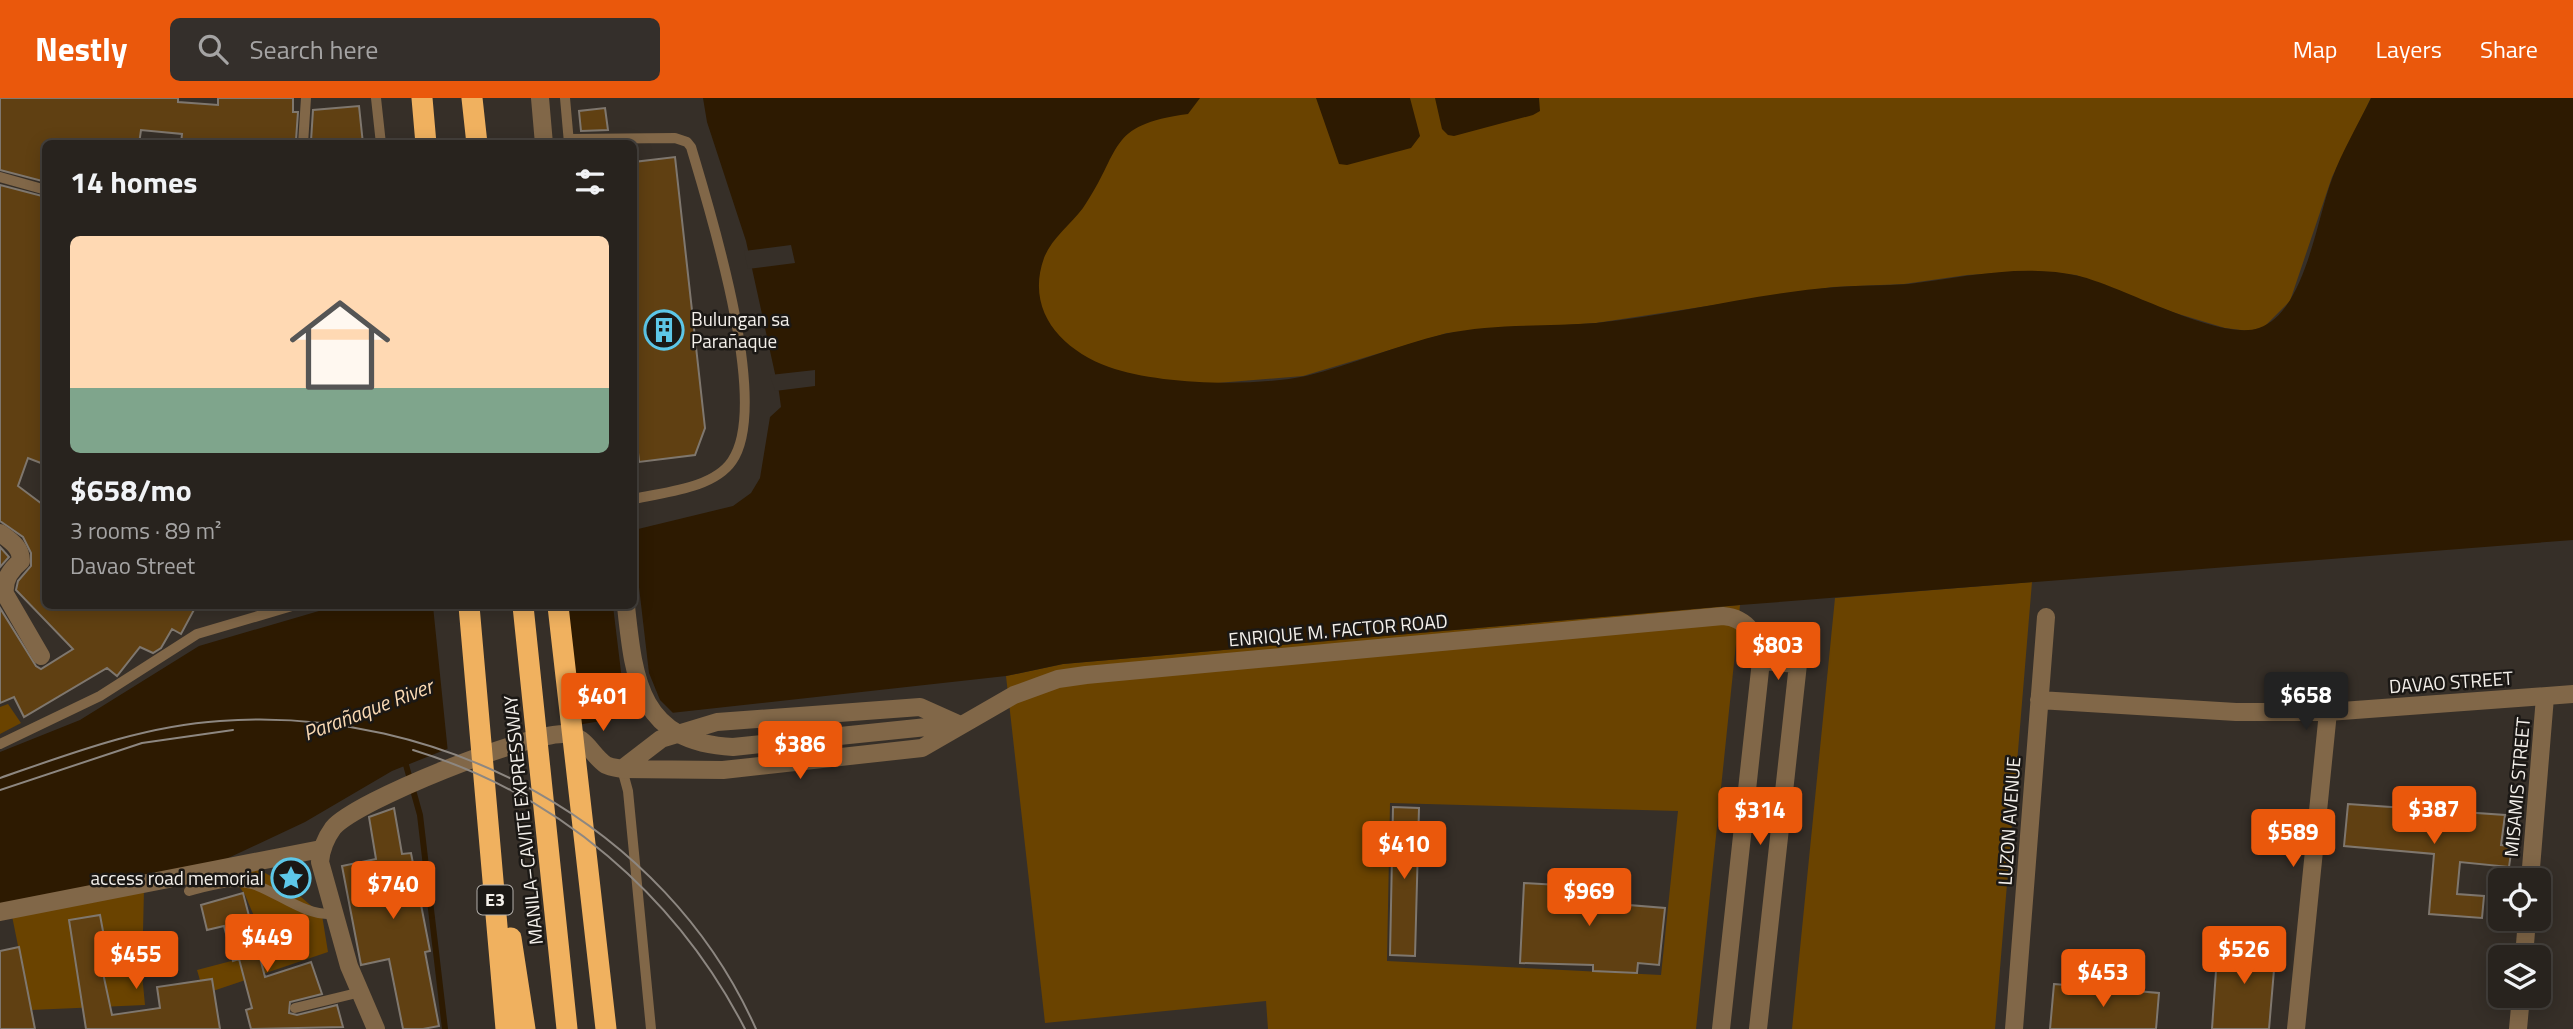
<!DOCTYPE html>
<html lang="en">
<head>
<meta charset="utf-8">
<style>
  body { margin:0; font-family:"Titillium Web",sans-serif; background:#342f2b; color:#f1f3f6; height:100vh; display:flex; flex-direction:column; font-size:26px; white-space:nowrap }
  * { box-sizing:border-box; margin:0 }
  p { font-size:23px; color:#a5a4a4 }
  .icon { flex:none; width:38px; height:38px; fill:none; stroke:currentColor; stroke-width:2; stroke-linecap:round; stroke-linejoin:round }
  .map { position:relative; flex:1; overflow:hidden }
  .panel { position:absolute; left:42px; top:42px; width:595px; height:469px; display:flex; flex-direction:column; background:#28231e; border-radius:10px; box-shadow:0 4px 18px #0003,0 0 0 2px #44403c }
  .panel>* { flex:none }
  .fabs { position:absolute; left:2488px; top:770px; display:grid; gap:14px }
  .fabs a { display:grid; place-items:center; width:63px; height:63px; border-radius:10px; background:#28231e; box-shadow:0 4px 18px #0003,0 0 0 2px #44403c; font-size:35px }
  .price { position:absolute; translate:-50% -60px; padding:0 16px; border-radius:7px; background:#ea580c; color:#fff; font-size:23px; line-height:46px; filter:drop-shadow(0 2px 4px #0008) }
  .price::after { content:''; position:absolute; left:50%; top:42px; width:21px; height:16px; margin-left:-10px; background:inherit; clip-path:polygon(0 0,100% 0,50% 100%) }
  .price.current { background:#222; color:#fff }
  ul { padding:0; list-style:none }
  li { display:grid; align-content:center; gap:14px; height:371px; padding:0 28px }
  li+li { border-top:2px solid #44403c }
  li span { display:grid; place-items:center; height:217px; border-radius:10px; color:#555 }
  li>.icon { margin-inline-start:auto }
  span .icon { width:126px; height:126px; fill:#fffc; stroke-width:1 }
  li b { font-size:30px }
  h2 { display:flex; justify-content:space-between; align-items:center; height:84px; padding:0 28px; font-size:30px }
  header { display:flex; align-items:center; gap:42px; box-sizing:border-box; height:98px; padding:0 35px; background:#ea580c; color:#fff }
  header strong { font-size:33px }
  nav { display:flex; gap:38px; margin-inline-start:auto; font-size:24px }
  .search { width:490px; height:63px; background:#342f2b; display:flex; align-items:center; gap:18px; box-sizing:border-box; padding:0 24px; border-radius:10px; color:#a5a4a4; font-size:26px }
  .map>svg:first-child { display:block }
  .green { fill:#6a4300; fill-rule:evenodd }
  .water { fill:#2d1a01 }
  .pier { fill:#362f28 }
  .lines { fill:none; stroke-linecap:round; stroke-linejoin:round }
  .stream { stroke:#2d1a01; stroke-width:6 }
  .building { fill:#604012; stroke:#7f776e; stroke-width:2 }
  .service { stroke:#816748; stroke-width:10 }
  .minor { stroke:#816748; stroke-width:18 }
  .motorway { stroke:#f0b15f; stroke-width:21 }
  .tram { stroke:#8d8781; stroke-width:2 }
  .labels { text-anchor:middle; stroke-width:5; stroke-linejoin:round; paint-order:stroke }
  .shield { fill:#1b1815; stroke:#b3afab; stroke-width:2 }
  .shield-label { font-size:18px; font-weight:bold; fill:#f4f0eb }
  .poi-label { font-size:19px; fill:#f4f0eb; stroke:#1b1815; text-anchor:start }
  .street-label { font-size:19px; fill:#f4f0eb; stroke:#1b1815 }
  .water-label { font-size:21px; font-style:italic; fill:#fad9b3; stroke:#1b1815 }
</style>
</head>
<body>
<header>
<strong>Nestly</strong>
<div class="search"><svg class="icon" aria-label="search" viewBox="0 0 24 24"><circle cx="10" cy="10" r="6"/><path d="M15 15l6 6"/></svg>Search here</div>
<nav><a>Map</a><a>Layers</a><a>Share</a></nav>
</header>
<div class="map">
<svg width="2573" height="931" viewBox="0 0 2573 931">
  <rect width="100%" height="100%" fill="#362f28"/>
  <path class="green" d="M916,0h1455l-39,79 -42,124 -26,26 -15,4 -24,-3 -53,-16 -96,-37 -41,-4 -68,4 -63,9 -71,3 -237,36 -149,10 -144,43 -256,21z
    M2032,484l-37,447h-203l43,-431z
    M1740,507l-44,424h-428l-2,-28 -221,22 -39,-347 57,-12zM1390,705l288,8 -17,164 -274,-14z
    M8,606l13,19 -21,11v-27z
    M256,770l31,17 35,30 6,37 -124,42 -7,-24 72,-19 -24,-56 -17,-25z
    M144,791l-2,85 3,31 -114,5 -19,-94z"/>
  <path class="water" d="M703,0h497l-12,16c-83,11 -65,36 -105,94 -12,16 -32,31 -39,50 -19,53 18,92 65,109 51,18 144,20 197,9 46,-11 91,-31 138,-42 49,-11 102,-7 152,-11 81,-8 160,-30 241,-36 24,-2 48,-1 72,-3 55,-7 115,-21 170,-8 43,10 141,66 180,52 46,-16 57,-107 73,-149 10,-28 26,-54 39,-81h202v442l-833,65 -677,59 -57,12 -399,44 -150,25 -65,26 -87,51 -81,38 -224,45v-153l80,-32 119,-74 137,-40h298v-76l99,-24 18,-13 9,-15 10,-61 11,-10 -2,-15 -33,-151 -39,-119z
    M1316,0h94l10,38 -9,12 -64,17 -8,-1z
    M1435,0h104l1,13 -7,4 -79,21 -6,-1 -6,-6z"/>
  <path class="pier" d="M791,147l4,18 -47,6 -4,-18z
    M815,272v16l-40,5 -5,-16z
    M634,446l15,129 11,27 17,17 -36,3 -14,-22 -5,-18 -9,-74h21z
    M433,508h134l13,122 -132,25z"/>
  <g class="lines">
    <path class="stream" d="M406,667l14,50 25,214"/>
  </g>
  <path class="building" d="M0,0h178v4l40,3v-7h75v14h5l-2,28 -16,-1v5h-99l1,-10 -41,-4 -2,14h-93v38l-46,-12z
    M359,8l4,38 -52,-3 2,-31z
    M605,10l3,22 -27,1 -2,-20z
    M675,59l30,271 -10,27 -56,7 -5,-47v-253z
    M0,87l46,12v268l-18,-7 -10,28 28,21v99h150l-15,28 -9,-5 -11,19 -8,5 -13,-6 -23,29 -10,-8 -83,49 -10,-20 -14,6v-95l36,58 5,3 32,-20 -57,-59 2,-9 13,-15v-13l-8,-16 -23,-16z
    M0,449l9,10 -9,10z
    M2348,706l157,11 -4,30 11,1 -3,21 -49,-5 -3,32 27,2 -2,22 -53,-4 5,-60 -90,-8z
    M1393,709l26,1 -4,148 -25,-1z
    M394,710l8,46 9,-1 19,98 -5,1 14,74 -16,3h-20l-14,-70 -28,6 -19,-99 34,-7 -7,-42z
    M1524,785l106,6 -1,16 36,3 -6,57 -21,-2 -1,10 -44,-2v-6l-73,-2z
    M243,795l22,84 46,-15 11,32 -32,8 -1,11 8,2 40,-10 6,22 -92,2 -5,-19 6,-2 -13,-49 -6,2 -9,-35 -17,4 -6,-25z
    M100,817l8,43 -8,1 12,56 48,-7 -3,-21 55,-8 8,50h-134l-17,-109z
    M2218,844l58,4 -7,83h-57z
    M19,849l16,82h-35v-78z
    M2054,886l105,9 -3,36h-106z"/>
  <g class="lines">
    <path class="service" d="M376,0l5,46
      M565,0l4,45
      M569,41l106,-1 12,4 4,5c19,64 80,258 41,314 -19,28 -69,31 -98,38
      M303,46l3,-46
      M0,79l46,13
      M0,646l100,-48 97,-62 95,-28
      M622,671l6,22 23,238
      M189,793c22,-6 47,-14 69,-5 25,10 48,30 76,28
      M295,910l66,-16"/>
    <path class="minor" d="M540,0l4,46
      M0,435c11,8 21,14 21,28 -11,9 -18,19 -16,33l36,62
      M626,508c8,76 14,136 107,141l223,-23
      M2039,602l197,12h92l245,-18
      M622,671l39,-30 56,-17 203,-15 38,17
      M2530,782l15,-183
      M0,814l321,-63
      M2524,859l3,-38
      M376,931l-27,-63 -29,-104c1,-12 5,-23 13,-34 24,-28 194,-95 231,-94 22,1 27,21 42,31 4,2 11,3 16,4l101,1 199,-22 92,-53 44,-16 28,-4 637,-59c25,2 37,22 38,45l-40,368
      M1758,931l40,-365 -37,-3
      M2014,931l32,-412
      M2296,931l32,-317
      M2518,931l3,-33"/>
    <path class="motorway" d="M422,0l4,46
      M472,0l5,46
      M469,508l37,423
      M523,508l44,423
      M558,508l48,423
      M511,840l14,91"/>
    <path class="tram" d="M413,652c145,44 263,145 332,279
      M0,680c72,-25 143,-52 220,-57 220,-16 445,103 536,308
      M0,692l142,-47 91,-13"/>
  </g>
  <defs>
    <g id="building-ring" transform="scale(2.0125)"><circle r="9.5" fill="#1b1815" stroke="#5dc7e8" stroke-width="1.5"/><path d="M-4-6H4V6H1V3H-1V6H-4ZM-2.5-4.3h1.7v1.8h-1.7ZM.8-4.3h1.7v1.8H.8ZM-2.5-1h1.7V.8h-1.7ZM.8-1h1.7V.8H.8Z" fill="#5dc7e8"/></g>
    <g id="sight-ring" transform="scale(2.0125)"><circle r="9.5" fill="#1b1815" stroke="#5dc7e8" stroke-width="1.5"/><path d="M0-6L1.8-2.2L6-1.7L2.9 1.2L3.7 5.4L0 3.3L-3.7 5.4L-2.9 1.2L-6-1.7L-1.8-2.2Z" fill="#5dc7e8"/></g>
  </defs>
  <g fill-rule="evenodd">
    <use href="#building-ring" x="664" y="232"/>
    <use href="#sight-ring" x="291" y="780"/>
  </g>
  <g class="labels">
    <rect class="shield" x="477.5" y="787.5" width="35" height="29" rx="5"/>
    <g class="shield-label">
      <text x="495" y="808">E3</text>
    </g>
    <g class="poi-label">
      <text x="691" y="228">Bulungan sa<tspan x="691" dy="22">Parañaque</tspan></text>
      <text x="264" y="787" text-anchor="end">access road memorial</text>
    </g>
    <g class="street-label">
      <text transform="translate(1338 532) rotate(-5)" y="7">ENRIQUE M. FACTOR ROAD</text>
      <text transform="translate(2451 584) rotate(-4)" y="7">DAVAO STREET</text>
      <text transform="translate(2517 689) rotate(-85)" y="7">MISAMIS STREET</text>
      <text transform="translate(523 722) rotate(-96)" y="7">MANILA–CAVITE EXPRESSWAY</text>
      <text transform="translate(2009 723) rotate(-86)" y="7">LUZON AVENUE</text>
    </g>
    <g class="water-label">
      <text transform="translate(368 612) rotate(-21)" y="7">Parañaque River</text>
    </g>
  </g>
</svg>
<div class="fabs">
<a><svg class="icon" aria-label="locate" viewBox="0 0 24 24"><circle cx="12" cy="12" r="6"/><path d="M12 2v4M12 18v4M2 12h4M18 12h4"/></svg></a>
<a><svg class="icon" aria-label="layers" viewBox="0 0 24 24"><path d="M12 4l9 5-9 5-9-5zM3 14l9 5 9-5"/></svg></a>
</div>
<b class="price" style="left:1778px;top:584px">$803</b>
<b class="price current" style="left:2306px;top:634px">$658</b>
<b class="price" style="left:603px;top:635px">$401</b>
<b class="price" style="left:800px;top:683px">$386</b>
<b class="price" style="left:2434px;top:748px">$387</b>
<b class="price" style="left:1760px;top:749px">$314</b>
<b class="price" style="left:2293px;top:771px">$589</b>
<b class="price" style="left:1404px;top:783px">$410</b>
<b class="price" style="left:393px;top:823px">$740</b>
<b class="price" style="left:1589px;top:830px">$969</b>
<b class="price" style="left:267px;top:876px">$449</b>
<b class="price" style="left:2244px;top:888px">$526</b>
<b class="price" style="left:136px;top:893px">$455</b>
<b class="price" style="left:2103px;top:911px">$453</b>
<section class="panel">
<h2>14 homes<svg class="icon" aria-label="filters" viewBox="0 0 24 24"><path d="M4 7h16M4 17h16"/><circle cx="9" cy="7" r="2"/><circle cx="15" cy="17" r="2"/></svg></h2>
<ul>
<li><span style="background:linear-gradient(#ffd9b3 70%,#7fa58c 0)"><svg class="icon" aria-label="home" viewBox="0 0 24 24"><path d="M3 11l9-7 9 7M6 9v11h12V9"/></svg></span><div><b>$658/mo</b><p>3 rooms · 89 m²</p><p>Davao Street</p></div></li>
</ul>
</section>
</div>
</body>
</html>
